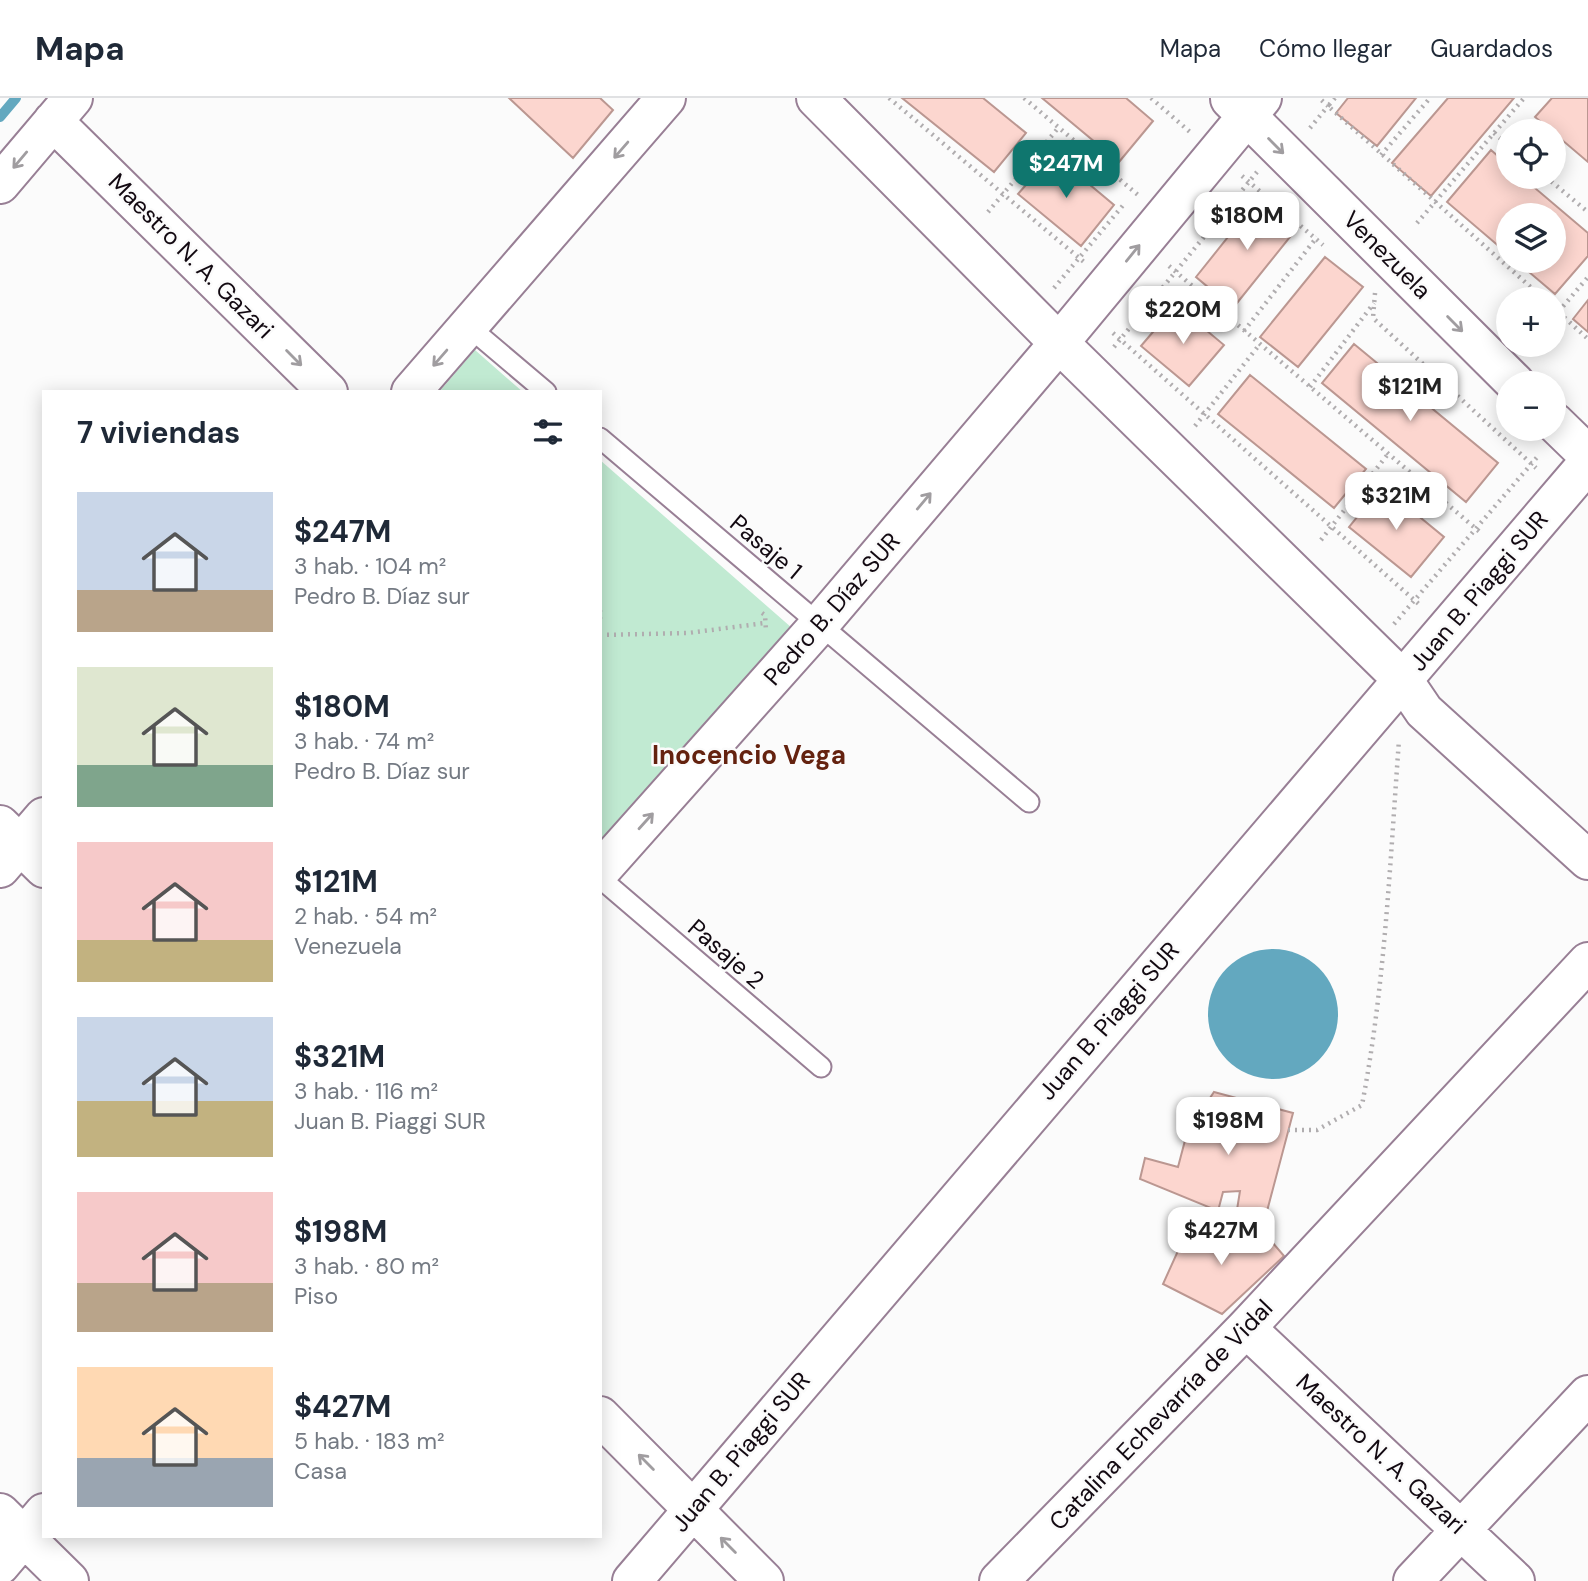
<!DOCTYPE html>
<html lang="es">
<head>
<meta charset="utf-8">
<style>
  body { margin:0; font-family:"DM Sans",sans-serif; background:#f2f2f3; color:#1f2937; height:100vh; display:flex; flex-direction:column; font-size:26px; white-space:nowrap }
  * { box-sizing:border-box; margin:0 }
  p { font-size:23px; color:#747a83 }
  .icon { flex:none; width:38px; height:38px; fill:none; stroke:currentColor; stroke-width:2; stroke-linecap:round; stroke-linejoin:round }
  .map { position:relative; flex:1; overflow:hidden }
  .side { position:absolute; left:42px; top:292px; width:560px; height:1148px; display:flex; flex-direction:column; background:#fff; border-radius:0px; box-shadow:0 4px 18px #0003 }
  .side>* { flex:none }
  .controls { position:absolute; left:1496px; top:21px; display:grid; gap:14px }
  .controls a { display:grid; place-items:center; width:70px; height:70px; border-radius:50%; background:#fff; box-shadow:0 4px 18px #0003; font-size:35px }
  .price { position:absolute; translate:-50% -60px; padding:0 16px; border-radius:14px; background:#fff; color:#222; font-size:23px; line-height:46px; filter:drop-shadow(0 2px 4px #0008) }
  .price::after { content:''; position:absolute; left:50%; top:42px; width:21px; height:16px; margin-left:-10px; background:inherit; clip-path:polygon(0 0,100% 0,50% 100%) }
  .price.on { background:#0f766e; color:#fff }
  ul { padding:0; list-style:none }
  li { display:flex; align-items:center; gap:21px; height:175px; padding:0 35px }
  li span { display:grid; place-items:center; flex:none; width:196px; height:140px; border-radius:0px; color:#555 }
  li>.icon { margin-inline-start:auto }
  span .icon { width:84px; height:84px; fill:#fffc; stroke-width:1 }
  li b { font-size:30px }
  h2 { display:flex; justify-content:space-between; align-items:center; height:84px; padding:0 35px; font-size:30px }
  header { display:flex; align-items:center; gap:42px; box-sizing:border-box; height:98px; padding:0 35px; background:#fff; border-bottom:2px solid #e0e1e3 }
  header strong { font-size:33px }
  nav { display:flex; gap:38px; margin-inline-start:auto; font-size:24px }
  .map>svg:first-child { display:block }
  .green { fill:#c1ead2 }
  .water { fill:#63a8bf }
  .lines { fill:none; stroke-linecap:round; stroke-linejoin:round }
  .stream { stroke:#63a8bf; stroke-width:10 }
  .building { fill:#fcd6cf; stroke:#bb9791; stroke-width:2 }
  .lane-casing { stroke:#987f95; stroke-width:23 }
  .street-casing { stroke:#987f95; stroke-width:42 }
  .path { stroke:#b0adaf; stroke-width:4.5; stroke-dasharray:2 5; stroke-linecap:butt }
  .lane { stroke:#fff; stroke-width:19 }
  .street { stroke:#fff; stroke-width:38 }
  .oneway { stroke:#a09da0 }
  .labels { text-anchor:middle; stroke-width:5; stroke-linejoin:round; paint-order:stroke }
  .street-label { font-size:24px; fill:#120911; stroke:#fbfbfb }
  .neighbourhood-label { font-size:26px; font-weight:bold; fill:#64220f; stroke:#fbfbfb }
</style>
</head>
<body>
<header>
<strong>Mapa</strong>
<nav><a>Mapa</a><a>Cómo llegar</a><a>Guardados</a></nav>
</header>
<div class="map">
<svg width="1588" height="1483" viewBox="0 0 1588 1483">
  <rect width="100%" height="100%" fill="#fbfbfb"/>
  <path class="green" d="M475,252l48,42h-84z
    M600,362l192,168 -192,218z"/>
  <path class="water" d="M1208 916a65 65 0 1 1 130 0a65 65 0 1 1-130 0Z"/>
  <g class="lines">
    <path class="stream" d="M0,19l16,-19"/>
  </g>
  <path class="building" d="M509,0h91l13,12 -40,48z
    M902,0h81l43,35 -32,39z
    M902,0h81l43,35 -32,39z
    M1042,0h84l27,23 -34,41z
    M1042,0h84l27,23 -34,41z
    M1348,0h68l-39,48 -41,-33z
    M1348,0h68l-39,48 -41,-33z
    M1448,0h66l-83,98 -39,-33z
    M1448,0h66l-83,98 -39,-33z
    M1552,0h36v64l-53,-45z
    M1552,0h36v64l-53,-45z
    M1491,52l17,15v12h14l66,56v23l-33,38 -39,-33h38v-46h-46v39l-61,-52z
    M1491,52l17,15v12h14l66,56v23l-33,38 -39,-33h38v-46h-46v39l-61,-52z
    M1053,56l61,51 -33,41 -63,-52z
    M1053,56l61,51 -33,41 -63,-52z
    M1260,99l38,30 -65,81 -37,-31z
    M1260,99l38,30 -65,81 -37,-31z
    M1325,159l38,30 -65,80 -38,-30z
    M1325,159l38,30 -65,80 -38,-30z
    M1588,202v32l-15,-13z
    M1588,202v32l-15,-13z
    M1176,207l48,40 -35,41 -48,-40z
    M1176,207l48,40 -35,41 -48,-40z
    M1354,246l144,119 -32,39 -144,-119z
    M1354,246l144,119 -32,39 -144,-119z
    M1250,277l116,94 -32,39 -116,-94z
    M1250,277l116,94 -32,39 -116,-94z
    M1382,388l62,51 -33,40 -62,-50z
    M1382,388l62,51 -33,40 -62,-50z
    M1214,994l79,21 -31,117 -27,-8 5,-31 -17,1 -5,19 -78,-32 5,-21 33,9 9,-34z
    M1227,1128l46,17 11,13 -62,58 -59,-30 19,-42z"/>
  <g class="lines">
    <g class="lane-casing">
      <path id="lane" d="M468,228l78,66
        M600,340l429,364
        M600,780l221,189"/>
    </g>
    <g class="street-casing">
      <path id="street" d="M816,0l243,245 344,337 21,31 164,149
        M1230,1l285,284
        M53,23l275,271
        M0,86l73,-86
        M411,294l255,-294
        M1554,324l34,33
        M0,727l44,43
        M0,770l44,-51
        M600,773l219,-246 240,-282 203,-245
        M1246,1230l269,253
        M600,1318l164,165
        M0,1415l69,68
        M0,1467l44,-52
        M632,1483l956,-1118
        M999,1483l247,-253 342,-366
        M1413,1483l175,-186"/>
    </g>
    <path class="path" d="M889,0l195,164
      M1024,0l114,97
      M1151,0l39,34
      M1335,0l-7,8 216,193
      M1310,30l18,-22 -9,-8
      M1494,35l14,12
      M1381,57l49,-57
      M1242,78l81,69
      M1546,79l42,35
      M988,114l71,-85
      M1417,125l107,-125
      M1169,168l312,267
      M1054,190l71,-85
      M1375,195l-2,25 163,150
      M1554,210l34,31
      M1554,219l34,-40
      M1244,233l73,-94
      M1113,235l308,273
      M1114,249l143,-175
      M1310,289l64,-84
      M1195,328l65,-82
      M1321,442l67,-86
      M600,512v10
      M762,515l3,2 1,16
      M1394,526l145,-169
      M600,537l88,-2 77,-10
      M1288,1032h29l45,-25c23,-120 28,-243 37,-365"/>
    <use href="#lane" class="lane"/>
    <use href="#street" class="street"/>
  </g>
  <defs><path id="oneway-shaft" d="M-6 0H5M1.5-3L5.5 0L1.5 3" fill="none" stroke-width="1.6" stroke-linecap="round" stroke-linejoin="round" transform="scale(1.75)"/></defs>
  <g class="oneway">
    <use href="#oneway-shaft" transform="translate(1276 48) rotate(45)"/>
    <use href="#oneway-shaft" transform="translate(621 52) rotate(131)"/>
    <use href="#oneway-shaft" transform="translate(20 62) rotate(130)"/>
    <use href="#oneway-shaft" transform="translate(1133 155) rotate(-51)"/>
    <use href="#oneway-shaft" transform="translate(1455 226) rotate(45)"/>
    <use href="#oneway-shaft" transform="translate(294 260) rotate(45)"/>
    <use href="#oneway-shaft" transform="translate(440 260) rotate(131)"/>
    <use href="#oneway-shaft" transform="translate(924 403) rotate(-50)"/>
    <use href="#oneway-shaft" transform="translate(646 723) rotate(-48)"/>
    <use href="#oneway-shaft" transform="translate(646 1364) rotate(-135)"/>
    <use href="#oneway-shaft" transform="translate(728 1447) rotate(-135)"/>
  </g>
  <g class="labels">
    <g class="street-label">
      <text transform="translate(1387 157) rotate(45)" y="8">Venezuela</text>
      <text transform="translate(191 158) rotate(45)" y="8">Maestro N. A. Gazari</text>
      <text transform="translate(766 449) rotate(40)" y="8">Pasaje 1</text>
      <text transform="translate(1479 493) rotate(-50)" y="8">Juan B. Piaggi SUR</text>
      <text transform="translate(832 511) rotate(-49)" y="8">Pedro B. Díaz SUR</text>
      <text transform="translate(726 856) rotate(41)" y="8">Pasaje 2</text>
      <text transform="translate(1109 923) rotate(-49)" y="8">Juan B. Piaggi SUR</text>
      <text transform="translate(1161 1317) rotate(-46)" y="8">Catalina Echevarría de Vidal</text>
      <text transform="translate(741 1354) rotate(-50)" y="8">Juan B. Piaggi SUR</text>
      <text transform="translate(1381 1356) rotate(43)" y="8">Maestro N. A. Gazari</text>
    </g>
    <g class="neighbourhood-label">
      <text x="749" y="666">Inocencio Vega</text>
    </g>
  </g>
</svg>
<div class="controls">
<a><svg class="icon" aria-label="locate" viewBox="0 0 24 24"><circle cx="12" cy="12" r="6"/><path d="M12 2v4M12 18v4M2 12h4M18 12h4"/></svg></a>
<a><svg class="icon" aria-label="layers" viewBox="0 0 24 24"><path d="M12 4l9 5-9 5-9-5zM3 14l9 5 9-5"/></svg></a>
<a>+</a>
<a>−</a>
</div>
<b class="price on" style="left:1066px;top:102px">$247M</b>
<b class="price" style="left:1247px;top:154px">$180M</b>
<b class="price" style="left:1183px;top:248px">$220M</b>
<b class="price" style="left:1410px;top:325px">$121M</b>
<b class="price" style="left:1396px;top:434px">$321M</b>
<b class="price" style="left:1228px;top:1059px">$198M</b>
<b class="price" style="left:1221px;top:1169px">$427M</b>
<section class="side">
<h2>7 viviendas<svg class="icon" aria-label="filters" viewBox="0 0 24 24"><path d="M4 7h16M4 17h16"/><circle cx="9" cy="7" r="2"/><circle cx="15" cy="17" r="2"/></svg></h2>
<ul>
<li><span style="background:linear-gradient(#c9d6e8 70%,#b9a48a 0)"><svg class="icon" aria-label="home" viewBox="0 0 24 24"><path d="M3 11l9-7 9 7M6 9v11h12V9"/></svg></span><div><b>$247M</b><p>3 hab. · 104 m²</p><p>Pedro B. Díaz sur</p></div></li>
<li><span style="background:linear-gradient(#dfe7d0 70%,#7fa58c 0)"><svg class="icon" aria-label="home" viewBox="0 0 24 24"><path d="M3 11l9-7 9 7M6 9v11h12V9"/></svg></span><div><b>$180M</b><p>3 hab. · 74 m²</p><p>Pedro B. Díaz sur</p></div></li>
<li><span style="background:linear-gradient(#f6c9c9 70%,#c2b280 0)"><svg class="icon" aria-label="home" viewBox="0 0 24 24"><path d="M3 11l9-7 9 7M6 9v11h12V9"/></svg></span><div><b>$121M</b><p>2 hab. · 54 m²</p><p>Venezuela</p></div></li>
<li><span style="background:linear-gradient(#c9d6e8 60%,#c2b280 0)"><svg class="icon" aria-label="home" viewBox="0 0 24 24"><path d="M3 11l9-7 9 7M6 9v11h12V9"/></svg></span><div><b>$321M</b><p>3 hab. · 116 m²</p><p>Juan B. Piaggi SUR</p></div></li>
<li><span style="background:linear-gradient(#f6c9c9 65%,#b9a48a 0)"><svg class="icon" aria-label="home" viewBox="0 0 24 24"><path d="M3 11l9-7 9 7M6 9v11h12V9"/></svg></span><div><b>$198M</b><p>3 hab. · 80 m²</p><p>Piso</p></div></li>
<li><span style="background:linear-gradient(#ffd9b3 65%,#9aa5b1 0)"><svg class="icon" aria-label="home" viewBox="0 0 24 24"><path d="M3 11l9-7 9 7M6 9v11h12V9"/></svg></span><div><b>$427M</b><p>5 hab. · 183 m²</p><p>Casa</p></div></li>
</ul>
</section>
</div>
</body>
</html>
